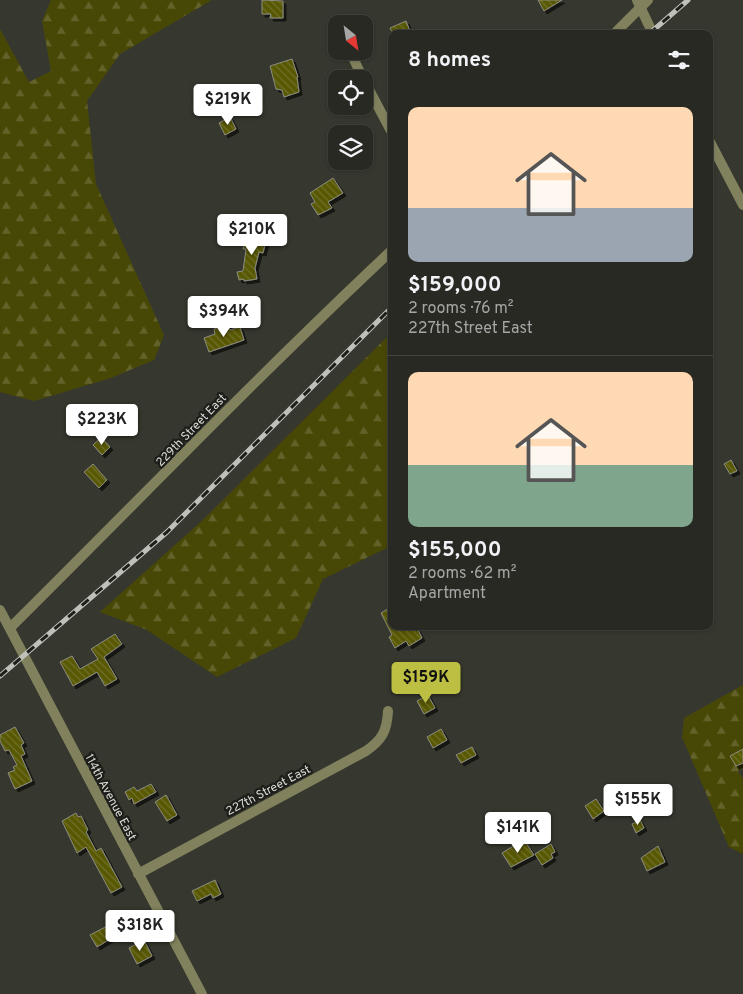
<!DOCTYPE html>
<html lang="en">
<head>
<meta charset="utf-8">
<style>
  body { margin:0; font-family:Overpass,sans-serif; background:#30312a; color:#f1f3f6; height:100vh; display:flex; flex-direction:column; font-size:19px; white-space:nowrap }
  * { box-sizing:border-box; margin:0 }
  p { font-size:16px; color:#a5a6a5 }
  .icon { flex:none; width:28px; height:28px; fill:none; stroke:currentColor; stroke-width:2; stroke-linecap:round; stroke-linejoin:round }
  .map { position:relative; flex:1; overflow:hidden }
  .side { position:absolute; left:388px; top:30px; width:325px; height:600px; display:flex; flex-direction:column; background:#282922; border-radius:10px; box-shadow:0 1px 4px #0004,0 0 0 1px #444540 }
  .side>* { flex:none }
  .needle { width:32px; rotate:150deg }
  .tools { position:absolute; left:328px; top:15px; display:grid; gap:10px }
  .tools a { display:grid; place-items:center; width:45px; height:45px; border-radius:10px; background:#282922; box-shadow:0 1px 4px #0004,0 0 0 1px #444540; font-size:25px }
  .price { position:absolute; translate:-50% -42px; padding:0 11px; border-radius:5px; background:#fff; color:#222; font-size:16px; line-height:32px; filter:drop-shadow(0 1px 2px #0008) }
  .price::after { content:''; position:absolute; left:50%; top:30px; width:15px; height:11px; margin-left:-8px; background:inherit; clip-path:polygon(0 0,100% 0,50% 100%) }
  .price.active { background:#bdbf43; color:#111 }
  ul { padding:0; list-style:none }
  li { display:grid; align-content:center; gap:10px; height:265px; padding:0 20px }
  li+li { border-top:1px solid #444540 }
  li span { display:grid; place-items:center; height:155px; border-radius:10px; color:#555 }
  li>.icon { margin-inline-start:auto }
  span .icon { width:90px; height:90px; fill:#fffc; stroke-width:1 }
  li b { font-size:21px }
  h2 { display:flex; justify-content:space-between; align-items:center; height:60px; padding:0 20px; font-size:21px }
  .map>svg:first-child { display:block }
  .forest { fill:url(#forest-firs) }
  .building { fill:url(#building-back-hatch); stroke:#8c8d82; filter:url(#shadow) }
  .lines { fill:none; stroke-linecap:round; stroke-linejoin:round }
  .minor { stroke:#81825d; stroke-width:10 }
  .tertiary { stroke:#81825d; stroke-width:10 }
  .rail-casing { stroke:#c0c0ba; stroke-width:5 }
  .rail { stroke:#1d1e1a; stroke-width:3; stroke-dasharray:9; stroke-linecap:butt }
  .labels { text-anchor:middle; stroke-width:4.5; stroke-linejoin:round; paint-order:stroke }
  .street-label { font-size:12px; fill:#ddddd8; stroke:#1d1e1a }
</style>
</head>
<body>
<div class="map">
<svg width="743" height="994" viewBox="0 0 743 994">
  <defs>
    <pattern id="forest-firs" width="22" height="20" patternUnits="userSpaceOnUse" patternTransform="scale(1.25)"><rect width="22" height="20" fill="#484806"/><path d="M5 1l3.5 6h-7zM16 11l3.5 6h-7z" fill="#62622a"/></pattern>
    <pattern id="building-back-hatch" width="6" height="6" patternUnits="userSpaceOnUse" patternTransform="scale(1.25)"><rect width="6" height="6" fill="#585805"/><path d="M-1 5l2 2M0 0l6 6M5-1l2 2" fill="none" stroke="#707029"/></pattern>
    <filter id="shadow"><feDropShadow dx="3" dy="3" stdDeviation="0" flood-color="#0009"/></filter>
  </defs>
  <rect width="100%" height="100%" fill="#36372e"/>
  <path class="forest" d="M51,0h161l-92,54 -33,47 9,83 68,151 -10,25 -43,18 -77,23 -34,-9v-363l29,53 22,-11 -9,-50z
    M391,333v213l-68,33 -27,59 -79,39 -70,-47 -47,-18 104,-93z
    M743,685v83l-5,3 5,8v75l-14,-7 -47,-110 2,-19z"/>
  <path class="building" d="M262,0l21,1v17h-13l1,-4h-9z
    M538,0h24l-18,11z
    M406,21l5,13h-18l-3,-6z
    M292,59l6,18h-1l2,15 -15,5 -2,-7 -6,-1 -6,-23z
    M230,117l6,12 -11,6 -6,-12z
    M333,178l10,15 -15,9 4,6 -14,7 -7,-11 4,-2 -5,-9z
    M247,233l20,4 -4,16 -4,-1 -4,16 2,11 -13,2v-2l-5,1 -2,-8 6,-1 3,-22h-3z
    M228,324l2,6 10,-3 4,13 -35,12 -5,-14 11,-4 -1,-5z
    M101,437l9,10 -8,8 -9,-10z
    M731,460l6,11 -7,3 -6,-10z
    M93,464l14,16 -8,8 -15,-16z
    M391,607v19h25l6,12 -13,8 -3,-5 -11,7 -6,-11 3,-2 -11,-22z
    M115,634l7,10 -18,13 13,22 -12,7 -8,-14 -24,14 -13,-24 12,-6 8,13 18,-10 -7,-10z
    M428,695l7,13 -11,6 -7,-13z
    M15,727l9,16 -3,2 4,9 -4,2 11,25 -17,8 -7,-16 7,-3 -2,-3 4,-2 -8,-15 -4,1 -5,-10v-6z
    M441,729l6,11 -14,8 -6,-11z
    M472,747l4,8 -15,8 -5,-8z
    M743,749v14l-7,3 -6,-10z
    M151,784l5,8 -22,12 -2,-6 -3,2 -4,-8 9,-5 3,4z
    M166,795l11,20 -10,6 -12,-19z
    M596,799l8,12 -11,8 -8,-13z
    M76,813l2,4 3,-1 7,14 -2,2 10,19 5,-3 21,39 -11,6 -25,-46 -9,6 -15,-32z
    M640,820l4,8 -8,5 -4,-9z
    M518,843l2,3 6,-3 8,12 -23,12 -9,-14z
    M551,844l4,8 -4,2 2,4 -11,7 -7,-11z
    M658,846l7,16 -18,9 -6,-13z
    M215,880l6,14 -8,4 -2,-4 -14,7 -5,-10z
    M109,925l6,11 -18,11 -7,-12z
    M144,940l8,16 -15,8 -8,-16z"/>
  <g class="lines">
    <path class="minor" d="M614,34l34,-34
      M350,51l13,28
      M364,80l27,51
      M0,610l202,384
      M10,628c127,-126 251,-255 381,-377
      M138,874l228,-123c16,-11 21,-20 22,-40"/>
    <path class="tertiary" d="M637,0l16,34
      M709,140l34,65"/>
    <g class="rail-casing">
      <path id="rail" d="M649,34l39,-34
        M0,676l167,-144 224,-224"/>
    </g>
    <use href="#rail" class="rail"/>
  </g>
  <g class="labels">
    <g class="street-label">
      <text transform="translate(191 430) rotate(-46)" y="4">229th Street East</text>
      <text transform="translate(268 790) rotate(-28)" y="4">227th Street East</text>
      <text transform="translate(111 797) rotate(62)" y="4">114th Avenue East</text>
    </g>
  </g>
</svg>
<div class="tools">
<a><svg class="needle" viewBox="-14 -14 28 28"><path d="M0-13l5 13h-10z" fill="#e53935"/><path d="M0 13l5-13h-10z" fill="#a5a6a5"/></svg></a>
<a><svg class="icon" aria-label="locate" viewBox="0 0 24 24"><circle cx="12" cy="12" r="6"/><path d="M12 2v4M12 18v4M2 12h4M18 12h4"/></svg></a>
<a><svg class="icon" aria-label="layers" viewBox="0 0 24 24"><path d="M12 4l9 5-9 5-9-5zM3 14l9 5 9-5"/></svg></a>
</div>
<b class="price" style="left:228px;top:126px">$219K</b>
<b class="price" style="left:252px;top:256px">$210K</b>
<b class="price" style="left:224px;top:338px">$394K</b>
<b class="price" style="left:102px;top:446px">$223K</b>
<b class="price active" style="left:426px;top:704px">$159K</b>
<b class="price" style="left:638px;top:826px">$155K</b>
<b class="price" style="left:518px;top:854px">$141K</b>
<b class="price" style="left:140px;top:952px">$318K</b>
<section class="side">
<h2>8 homes<svg class="icon" aria-label="filters" viewBox="0 0 24 24"><path d="M4 7h16M4 17h16"/><circle cx="9" cy="7" r="2"/><circle cx="15" cy="17" r="2"/></svg></h2>
<ul>
<li><span style="background:linear-gradient(#ffd9b3 65%,#9aa5b1 0)"><svg class="icon" aria-label="home" viewBox="0 0 24 24"><path d="M3 11l9-7 9 7M6 9v11h12V9"/></svg></span><div><b>$159,000</b><p>2 rooms · 76 m²</p><p>227th Street East</p></div></li>
<li><span style="background:linear-gradient(#ffd9b3 60%,#7fa58c 0)"><svg class="icon" aria-label="home" viewBox="0 0 24 24"><path d="M3 11l9-7 9 7M6 9v11h12V9"/></svg></span><div><b>$155,000</b><p>2 rooms · 62 m²</p><p>Apartment</p></div></li>
</ul>
</section>
</div>
</body>
</html>
